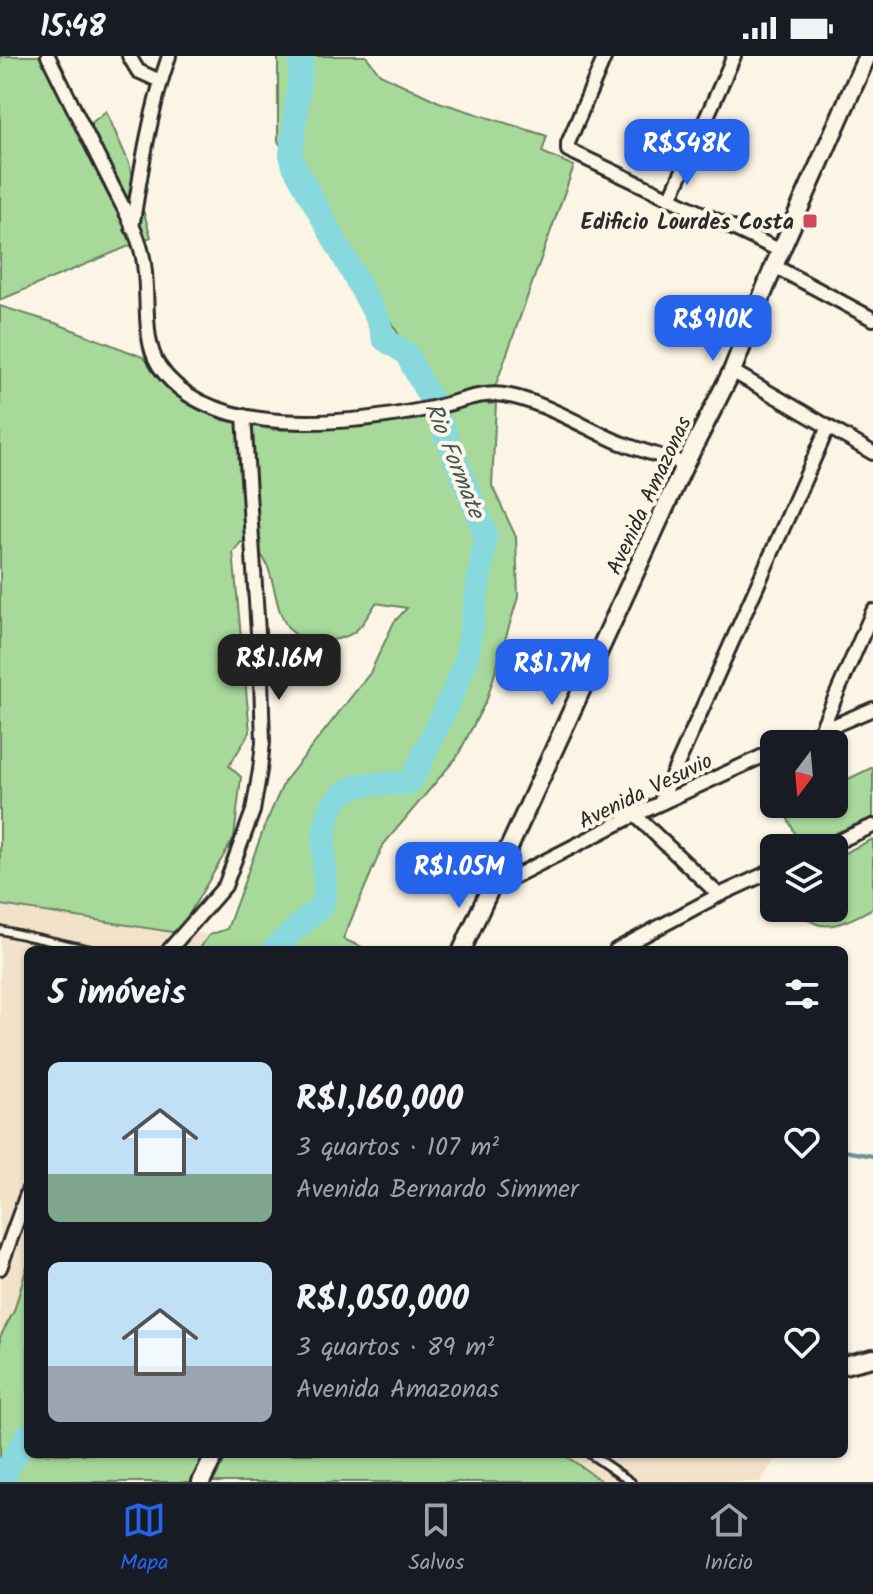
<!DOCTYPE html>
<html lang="pt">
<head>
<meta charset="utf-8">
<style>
  body { margin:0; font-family:Kalam,sans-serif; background:#242831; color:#f1f3f6; height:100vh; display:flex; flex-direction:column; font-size:30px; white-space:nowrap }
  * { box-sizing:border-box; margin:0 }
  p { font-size:26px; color:#9ea1a6 }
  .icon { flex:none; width:44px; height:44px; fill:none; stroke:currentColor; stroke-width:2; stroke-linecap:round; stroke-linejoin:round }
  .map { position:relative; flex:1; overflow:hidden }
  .sheet { position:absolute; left:24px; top:890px; width:824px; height:512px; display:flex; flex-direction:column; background:#171b24; border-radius:12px; box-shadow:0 2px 6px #0004 }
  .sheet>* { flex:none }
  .needle { width:52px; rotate:196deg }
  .fabs { position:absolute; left:760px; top:674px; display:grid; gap:16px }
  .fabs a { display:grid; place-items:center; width:88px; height:88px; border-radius:12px; background:#171b24; box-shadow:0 2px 6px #0004; font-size:40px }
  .price { position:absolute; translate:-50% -68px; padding:0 18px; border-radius:16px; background:#2563eb; color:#fff; font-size:26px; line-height:52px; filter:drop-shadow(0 2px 4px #0008) }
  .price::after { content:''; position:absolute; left:50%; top:48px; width:24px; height:18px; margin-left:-12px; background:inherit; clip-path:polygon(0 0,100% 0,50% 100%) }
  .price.on { background:#222; color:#fff }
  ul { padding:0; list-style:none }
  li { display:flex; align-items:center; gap:24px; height:200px; padding:0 24px }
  li span { display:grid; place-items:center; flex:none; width:224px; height:160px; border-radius:12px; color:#555 }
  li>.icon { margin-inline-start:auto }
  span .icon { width:96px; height:96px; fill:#fffc; stroke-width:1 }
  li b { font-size:34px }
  h2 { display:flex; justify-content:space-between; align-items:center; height:96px; padding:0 24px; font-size:34px }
  .status { display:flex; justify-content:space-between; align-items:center; height:56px; padding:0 40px; background:#171b24; direction:ltr }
  .status svg { height:22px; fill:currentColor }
  .menu { display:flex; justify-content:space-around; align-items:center; height:112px; border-top:2px solid #363941; background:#171b24; font-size:22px; color:#9ea1a6 }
  .menu a { display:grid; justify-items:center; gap:4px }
  .menu .on { color:#2563eb }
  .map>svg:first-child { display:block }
  .built { fill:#f2e2ca }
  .green { fill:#a7d99a; stroke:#698262; stroke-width:2 }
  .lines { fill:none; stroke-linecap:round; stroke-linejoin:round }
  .stream { stroke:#629396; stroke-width:4 }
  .river { stroke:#87d9de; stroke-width:24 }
  .service-casing { stroke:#2b2b2b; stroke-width:12 }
  .minor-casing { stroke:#2b2b2b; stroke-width:18 }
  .tertiary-casing { stroke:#2b2b2b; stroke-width:22 }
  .service { stroke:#fcf5e5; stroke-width:6 }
  .minor { stroke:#fcf5e5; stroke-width:12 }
  .tertiary { stroke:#fcf5e5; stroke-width:16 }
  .poi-dot { fill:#d1495b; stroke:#fcf5e5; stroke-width:3 }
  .labels { text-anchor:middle; stroke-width:8; stroke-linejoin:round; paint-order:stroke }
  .poi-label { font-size:22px; font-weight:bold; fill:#2b2b2b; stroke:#fcf5e5; text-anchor:end }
  .street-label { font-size:22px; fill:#2b2b2b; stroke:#fcf5e5 }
  .water-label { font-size:24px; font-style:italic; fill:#425658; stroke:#fcf5e5 }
</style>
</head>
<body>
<div class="status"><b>15:48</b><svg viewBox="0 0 49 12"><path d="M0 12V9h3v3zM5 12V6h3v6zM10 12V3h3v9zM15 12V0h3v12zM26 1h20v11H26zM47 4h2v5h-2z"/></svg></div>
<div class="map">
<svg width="873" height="1426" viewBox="0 0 873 1426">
  <rect width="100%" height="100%" fill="#fcf5e5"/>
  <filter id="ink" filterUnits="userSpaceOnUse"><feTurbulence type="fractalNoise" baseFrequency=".0125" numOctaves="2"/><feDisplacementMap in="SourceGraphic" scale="16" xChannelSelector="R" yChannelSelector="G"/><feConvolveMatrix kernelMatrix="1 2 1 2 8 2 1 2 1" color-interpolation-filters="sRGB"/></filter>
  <g filter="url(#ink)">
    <path class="built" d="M0,849l209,30 -10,15h-171v313l-14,48 -14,26z
      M564,1398h205l7,4 -16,24h-154z"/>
    <path class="green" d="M0,0h48l41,69 17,-14 23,52 22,74 -151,63z
      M278,0h88l14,18 59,28 108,34 -5,16 32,14 -85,238 7,-1 -4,83 24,51 2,60 -31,102 -30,58 -74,88 -40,94 26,11h-170l10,-15 18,-6 38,-104 19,-43 86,-109 24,-51 13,-14 -31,-5c-16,25 -19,35 -52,38 -69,4 -31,-87 -83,-99l-8,10 17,180 -21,34 12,11 -7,61 -56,95 -178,-28v-599l55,17 88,34 36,37 44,26 53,10 141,-10 2,-5 26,-6 -167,-268z
      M873,711v50l-71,31 -19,-39 12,-5h39v-18z
      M873,783v69c-25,13 -55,32 -74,0h35v-50z
      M28,1207v191h178l-15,28h-191v-145l14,-26z
      M228,1398h335l40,28h-390z"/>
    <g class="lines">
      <path class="stream" d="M844,1095l29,5"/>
      <path class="river" d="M273,894l49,-45 3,-9c1,-35 -12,-89 27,-108 11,-6 43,-4 56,-5l5,-5 43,-92 11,-29 19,-122 -53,-131 -27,-51 -22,-14 -6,-20 -84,-153 -3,-11 11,-99
        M0,1425l28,-47"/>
      <g class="service-casing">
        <path id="service" d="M0,874l91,20
          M590,1398l41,28"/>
      </g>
      <g class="minor-casing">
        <path id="minor" d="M48,0c21,42 41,84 62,125 11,23 26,47 32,72 9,35 -2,84 17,113 50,75 192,58 268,43 24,-4 52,-18 77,-14 36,5 78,31 112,46 22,9 46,15 69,23
          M129,0l9,15 22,10
          M605,0l-37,87v7l213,101
          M670,143l64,-143
          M132,172c9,-58 18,-117 37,-172
          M774,210l99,53
          M732,315l141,82
          M821,674l52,-119
          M790,688l83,-35
          M660,747l168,-376
          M823,792l50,-22
          M492,832l143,-73 139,-64
          M719,839l55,-25
          M169,894l56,-64 28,-75 7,-41 3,-28 -2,-63 -17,-263
          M616,894l103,-55 -84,-80
          M0,1212l28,-77"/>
      </g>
      <g class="tertiary-casing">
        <path id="tertiary" d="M462,894l223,-486 47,-93 42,-105 93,-210
          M844,1309l29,-7
          M201,1426l14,-28"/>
      </g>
      <use href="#service" class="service"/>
      <use href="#minor" class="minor"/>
      <use href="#tertiary" class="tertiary"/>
    </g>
  </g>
  <rect class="poi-dot" x="802" y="157" width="16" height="16" rx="4"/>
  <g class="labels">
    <g class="poi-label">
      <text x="794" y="173">Edificio Lourdes Costa</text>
    </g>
    <g class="street-label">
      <text transform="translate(648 439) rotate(-65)" y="8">Avenida Amazonas</text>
      <text transform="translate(645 734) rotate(-26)" y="8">Avenida Vesuvio</text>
    </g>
    <g class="water-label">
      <text transform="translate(455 404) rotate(68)" y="8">Rio Formate</text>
    </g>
  </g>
</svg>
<div class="fabs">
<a><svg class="needle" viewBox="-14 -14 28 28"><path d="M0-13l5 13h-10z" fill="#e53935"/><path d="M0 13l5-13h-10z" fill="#9ea1a6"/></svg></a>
<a><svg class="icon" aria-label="layers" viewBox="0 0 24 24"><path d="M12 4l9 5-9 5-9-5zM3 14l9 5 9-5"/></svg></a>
</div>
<b class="price" style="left:687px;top:131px">R$548K</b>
<b class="price" style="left:713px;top:307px">R$910K</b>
<b class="price on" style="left:279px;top:646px">R$1.16M</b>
<b class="price" style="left:552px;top:651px">R$1.7M</b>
<b class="price" style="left:459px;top:854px">R$1.05M</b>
<section class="sheet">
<h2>5 imóveis<svg class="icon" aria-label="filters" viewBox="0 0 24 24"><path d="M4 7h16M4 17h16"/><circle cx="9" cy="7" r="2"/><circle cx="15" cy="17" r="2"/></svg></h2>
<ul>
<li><span style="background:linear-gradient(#bfe0f5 70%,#7fa58c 0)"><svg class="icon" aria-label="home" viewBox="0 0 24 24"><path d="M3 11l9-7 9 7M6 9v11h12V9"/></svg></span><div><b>R$1,160,000</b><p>3 quartos · 107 m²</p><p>Avenida Bernardo Simmer</p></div><svg class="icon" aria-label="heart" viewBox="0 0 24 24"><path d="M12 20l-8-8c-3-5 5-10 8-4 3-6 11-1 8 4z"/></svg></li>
<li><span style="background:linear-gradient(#bfe0f5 65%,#9aa5b1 0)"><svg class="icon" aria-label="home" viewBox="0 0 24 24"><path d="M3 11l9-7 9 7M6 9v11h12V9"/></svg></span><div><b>R$1,050,000</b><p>3 quartos · 89 m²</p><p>Avenida Amazonas</p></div><svg class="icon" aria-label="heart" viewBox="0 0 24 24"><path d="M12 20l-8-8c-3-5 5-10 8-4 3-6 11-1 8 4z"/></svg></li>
</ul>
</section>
</div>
<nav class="menu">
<a class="on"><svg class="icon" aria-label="map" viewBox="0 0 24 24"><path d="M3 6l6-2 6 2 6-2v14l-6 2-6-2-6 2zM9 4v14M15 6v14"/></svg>Mapa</a>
<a><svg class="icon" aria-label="saved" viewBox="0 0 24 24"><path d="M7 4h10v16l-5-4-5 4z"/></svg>Salvos</a>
<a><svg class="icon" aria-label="home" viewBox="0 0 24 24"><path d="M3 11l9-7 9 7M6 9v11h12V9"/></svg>Início</a>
</nav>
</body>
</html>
